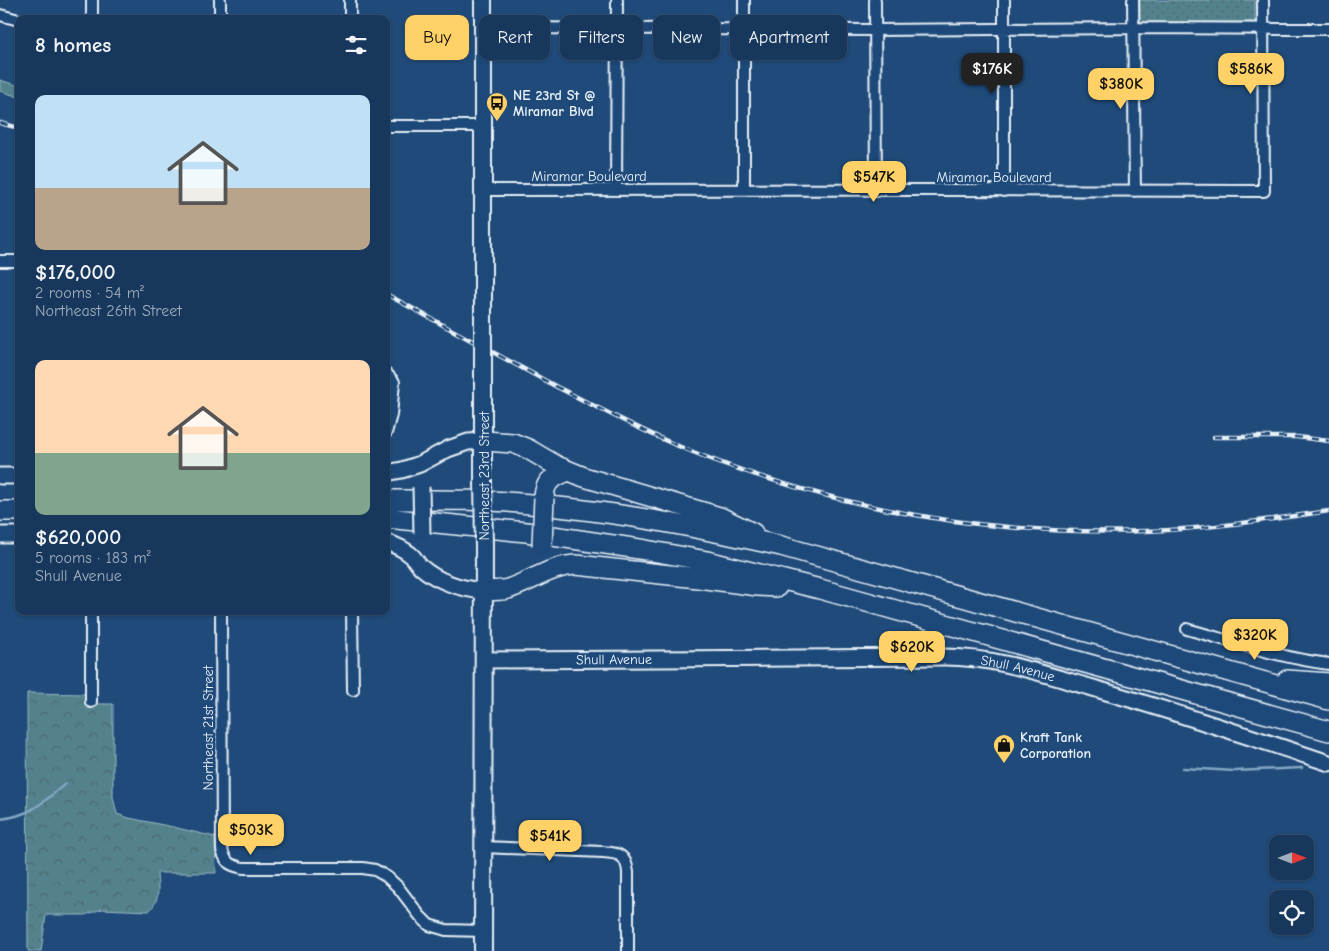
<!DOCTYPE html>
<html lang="en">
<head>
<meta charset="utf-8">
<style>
  body { margin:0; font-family:"Comic Neue",sans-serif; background:#244365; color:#f1f3f6; height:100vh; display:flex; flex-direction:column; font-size:19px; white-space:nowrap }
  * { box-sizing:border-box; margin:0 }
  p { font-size:16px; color:#9eacbb }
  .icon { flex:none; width:28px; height:28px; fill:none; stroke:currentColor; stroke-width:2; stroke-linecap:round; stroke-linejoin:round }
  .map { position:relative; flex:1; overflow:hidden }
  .sheet { position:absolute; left:15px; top:15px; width:375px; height:600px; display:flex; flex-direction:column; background:#17385c; border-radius:10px; box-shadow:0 1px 4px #0004,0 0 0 1px #365272 }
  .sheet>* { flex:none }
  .guide { position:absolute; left:405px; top:15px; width:475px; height:45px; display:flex; gap:10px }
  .needle { width:32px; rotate:90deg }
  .buttons { position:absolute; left:1269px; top:835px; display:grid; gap:10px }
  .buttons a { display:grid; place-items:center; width:45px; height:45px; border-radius:10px; background:#17385c; box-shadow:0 1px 4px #0004,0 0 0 1px #365272; font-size:25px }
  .price { position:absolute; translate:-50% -42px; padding:0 11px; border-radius:10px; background:#ffd166; color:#111; font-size:16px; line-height:32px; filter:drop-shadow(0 1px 2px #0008) }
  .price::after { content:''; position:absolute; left:50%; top:30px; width:15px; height:11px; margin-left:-8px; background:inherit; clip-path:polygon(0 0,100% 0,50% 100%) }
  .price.active { background:#222; color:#fff }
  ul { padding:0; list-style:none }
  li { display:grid; align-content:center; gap:10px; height:265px; padding:0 20px }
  li span { display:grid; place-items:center; height:155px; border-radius:10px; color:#555 }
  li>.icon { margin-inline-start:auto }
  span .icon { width:90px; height:90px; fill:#fffc; stroke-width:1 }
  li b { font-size:21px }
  h2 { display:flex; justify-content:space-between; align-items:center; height:60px; padding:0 20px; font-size:21px }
  .tag { padding:0 18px; border-radius:10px; background:#17385c; box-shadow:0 1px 4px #0004,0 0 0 1px #365272; font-size:18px; line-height:45px }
  .tag.active { background:#ffd166; color:#111 }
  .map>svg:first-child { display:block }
  .forest { fill:url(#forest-crowns); stroke:#9dbac2 }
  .park { fill:url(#park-dots); stroke:#9dbac2 }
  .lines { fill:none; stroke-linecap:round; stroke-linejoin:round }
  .stream { stroke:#84a8c3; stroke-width:2.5 }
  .street-casing { stroke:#e8f1f8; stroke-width:14 }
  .secondary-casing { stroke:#e8f1f8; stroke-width:19 }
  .primary-casing { stroke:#e8f1f8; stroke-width:20 }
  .highway-casing { stroke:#e8f1f8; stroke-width:22 }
  .street { stroke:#1f4a7a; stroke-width:10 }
  .secondary { stroke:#1f4a7a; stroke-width:15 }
  .primary { stroke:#1f4a7a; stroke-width:16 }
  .highway { stroke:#1f4a7a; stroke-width:19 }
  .rail-casing { stroke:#e8f1f8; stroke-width:4.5 }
  .rail { stroke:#1f4a7a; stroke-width:2.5; stroke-dasharray:8; stroke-linecap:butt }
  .secondary-bridge-casing { stroke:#e8f1f8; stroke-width:19; stroke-linecap:butt }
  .primary-bridge-casing { stroke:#e8f1f8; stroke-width:20; stroke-linecap:butt }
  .highway-bridge-casing { stroke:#e8f1f8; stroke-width:22; stroke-linecap:butt }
  .secondary-bridge { stroke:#1f4a7a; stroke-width:15 }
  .primary-bridge { stroke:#1f4a7a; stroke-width:16 }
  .highway-bridge { stroke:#1f4a7a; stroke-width:19 }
  .labels { text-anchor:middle; stroke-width:5; stroke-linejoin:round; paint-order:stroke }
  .poi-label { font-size:14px; font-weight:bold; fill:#e8f1f8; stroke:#1f4a7a; text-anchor:start }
  .street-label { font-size:14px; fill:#e8f1f8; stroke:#1f4a7a }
</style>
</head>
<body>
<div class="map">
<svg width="1329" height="951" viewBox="0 0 1329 951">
  <defs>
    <pattern id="forest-crowns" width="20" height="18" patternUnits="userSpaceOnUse" patternTransform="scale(1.25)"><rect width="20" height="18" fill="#52828d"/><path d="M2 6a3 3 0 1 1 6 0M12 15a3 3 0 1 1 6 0" fill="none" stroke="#4d686f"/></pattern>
    <pattern id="park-dots" width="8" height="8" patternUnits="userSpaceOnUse" patternTransform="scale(1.25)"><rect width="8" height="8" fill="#52828d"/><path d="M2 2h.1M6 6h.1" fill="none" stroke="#4d686f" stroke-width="1.8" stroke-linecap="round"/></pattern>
  </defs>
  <rect width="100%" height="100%" fill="#1f4a7a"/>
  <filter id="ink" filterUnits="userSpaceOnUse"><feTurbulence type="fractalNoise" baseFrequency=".02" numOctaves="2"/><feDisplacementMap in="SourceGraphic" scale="10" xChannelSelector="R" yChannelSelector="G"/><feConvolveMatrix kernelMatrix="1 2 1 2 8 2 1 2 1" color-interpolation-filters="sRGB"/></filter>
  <g filter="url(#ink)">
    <path class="forest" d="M0,80l19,6v11l-19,-6z
      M27,693l59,1 11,10h16v93l4,17 12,4 44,9 42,10 1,36h-59c1,16 4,26 -8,38l-47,-2 -17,6h-39l-5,36h-13z"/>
    <path class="park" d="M1140,0h115v22l-115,1z"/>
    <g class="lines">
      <path class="stream" d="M1183,768l52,3 67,-3
        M0,819c30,-3 44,-17 66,-36"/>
      <g class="street-casing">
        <path id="street" d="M92,0v19
          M220,0v19
          M350,0v19
          M744,0v190
          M875,0l1,191
          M1133,0l2,191
          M0,15l19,5
          M483,28l392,2 258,-2 196,1
          M386,126h97
          M616,189l1,-189
          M483,190c260,-2 521,1 781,1l-1,-191
          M1004,191v-191
          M0,261h19
          M386,373l8,9 -3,33 -5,18
          M221,611l1,239c4,13 7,15 21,18h120l12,2 12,7 11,10 22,29 9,9 17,5 37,1
          M352,611l1,79
          M1187,629c47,13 94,29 142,35
          M91,702v-91
          M483,847l120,5c16,1 23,3 25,20v79"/>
      </g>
      <g class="secondary-casing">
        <g id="secondary">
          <path d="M386,473l16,-3 18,-6 28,-15 20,-7 16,-1"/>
          <path d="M0,476h19"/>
          <path d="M0,535h19"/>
          <path d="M386,542c9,3 18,7 25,13 4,3 6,9 10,12 17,15 42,22 63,24"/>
          <path id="s1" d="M484,660l460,-3c52,0 99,17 149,31 79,23 158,49 236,75"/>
        </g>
      </g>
      <g class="primary-casing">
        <path id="primary" d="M483,0v314
          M483,482v-98
          M483,951l1,-404"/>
      </g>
      <g class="highway-casing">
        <path id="highway" d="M484,441l29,2 15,6 29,17 27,11 136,40 33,16
          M544,498c1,-19 9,-20 24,-27
          M386,500c48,0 97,-1 144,4 52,5 104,12 155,22 32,6 64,13 96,20l548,154
          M0,511h19
          M386,518l140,14 120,18 61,11 113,28 509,142
          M484,591c8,-1 17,0 24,-2 24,-8 43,-23 68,-24l122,13 60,8 19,1
          M1287,680l42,3"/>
      </g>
      <use href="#street" class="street"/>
      <use href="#secondary" class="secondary"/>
      <use href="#primary" class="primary"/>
      <use href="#highway" class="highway"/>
      <g class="rail-casing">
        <path id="rail" d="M0,123l19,5
          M386,294c57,31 114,62 171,93 42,21 83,43 126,61 147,60 304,88 463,83 61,-2 122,-11 183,-20
          M1214,437h83l32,4"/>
      </g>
      <use href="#rail" class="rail"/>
      <g class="secondary-bridge-casing">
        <path id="secondary-bridge" d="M421,487l1,46"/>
      </g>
      <g class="primary-bridge-casing">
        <path id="primary-bridge" d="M483,314v70
          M483,482l1,65"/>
      </g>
      <g class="highway-bridge-casing">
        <path id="highway-bridge" d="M542,546l2,-48"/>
      </g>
      <use href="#secondary-bridge" class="secondary-bridge"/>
      <use href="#primary-bridge" class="primary-bridge"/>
      <use href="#highway-bridge" class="highway-bridge"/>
    </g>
  </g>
  <defs>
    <g id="bus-pin" transform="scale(1.125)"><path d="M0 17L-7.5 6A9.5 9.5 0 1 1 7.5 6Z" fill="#ffd166" stroke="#1f4a7a"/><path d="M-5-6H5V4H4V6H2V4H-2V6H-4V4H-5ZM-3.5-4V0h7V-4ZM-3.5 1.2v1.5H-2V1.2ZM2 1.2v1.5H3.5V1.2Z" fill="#111"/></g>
    <g id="shop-pin" transform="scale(1.125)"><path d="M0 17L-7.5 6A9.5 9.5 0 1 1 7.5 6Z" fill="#ffd166" stroke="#1f4a7a"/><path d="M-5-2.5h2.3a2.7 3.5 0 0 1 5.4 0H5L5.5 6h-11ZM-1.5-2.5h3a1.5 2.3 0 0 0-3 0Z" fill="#111"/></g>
  </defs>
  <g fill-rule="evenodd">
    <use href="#bus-pin" x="497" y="103"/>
    <use href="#shop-pin" x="1004" y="745"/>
  </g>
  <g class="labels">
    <g class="poi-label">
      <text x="513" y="100">NE 23rd St @<tspan x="513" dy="16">Miramar Blvd</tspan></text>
      <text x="1020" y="742">Kraft Tank<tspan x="1020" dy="16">Corporation</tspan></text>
    </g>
    <g class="street-label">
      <text x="589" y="181">Miramar Boulevard</text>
      <text x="994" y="182">Miramar Boulevard</text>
      <text transform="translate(484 476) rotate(-90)" y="5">Northeast 23rd Street</text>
      <text dy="5" stroke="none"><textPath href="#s1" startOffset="130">Shull Avenue</textPath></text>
      <text dy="5" stroke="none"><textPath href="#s1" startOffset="535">Shull Avenue</textPath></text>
      <text transform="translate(208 728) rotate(-90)" y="5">Northeast 21st Street</text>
    </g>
  </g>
</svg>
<div class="buttons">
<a><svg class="needle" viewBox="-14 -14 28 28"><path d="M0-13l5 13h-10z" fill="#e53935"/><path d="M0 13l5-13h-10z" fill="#9eacbb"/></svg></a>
<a><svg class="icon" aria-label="locate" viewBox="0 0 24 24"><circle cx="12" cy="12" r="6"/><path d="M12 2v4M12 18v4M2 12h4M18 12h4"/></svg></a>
</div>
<b class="price active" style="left:992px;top:95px">$176K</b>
<b class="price" style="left:1251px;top:95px">$586K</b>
<b class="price" style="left:1121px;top:110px">$380K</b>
<b class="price" style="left:874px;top:203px">$547K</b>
<b class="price" style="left:1255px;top:661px">$320K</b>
<b class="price" style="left:912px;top:673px">$620K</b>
<b class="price" style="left:251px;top:856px">$503K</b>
<b class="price" style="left:550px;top:862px">$541K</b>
<div class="guide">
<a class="tag active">Buy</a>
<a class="tag">Rent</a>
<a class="tag">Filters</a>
<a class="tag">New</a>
<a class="tag">Apartment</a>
</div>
<section class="sheet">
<h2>8 homes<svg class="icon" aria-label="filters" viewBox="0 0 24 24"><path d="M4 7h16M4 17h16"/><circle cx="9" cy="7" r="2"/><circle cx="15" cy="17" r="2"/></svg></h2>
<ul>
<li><span style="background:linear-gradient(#bfe0f5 60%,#b9a48a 0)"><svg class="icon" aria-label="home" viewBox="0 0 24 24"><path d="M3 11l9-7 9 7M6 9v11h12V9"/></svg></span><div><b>$176,000</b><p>2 rooms · 54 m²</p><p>Northeast 26th Street</p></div></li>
<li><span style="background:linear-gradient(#ffd9b3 60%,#7fa58c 0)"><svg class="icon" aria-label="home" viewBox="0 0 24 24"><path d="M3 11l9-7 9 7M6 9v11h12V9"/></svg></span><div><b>$620,000</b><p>5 rooms · 183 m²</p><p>Shull Avenue</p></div></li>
</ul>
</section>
</div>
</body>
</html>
